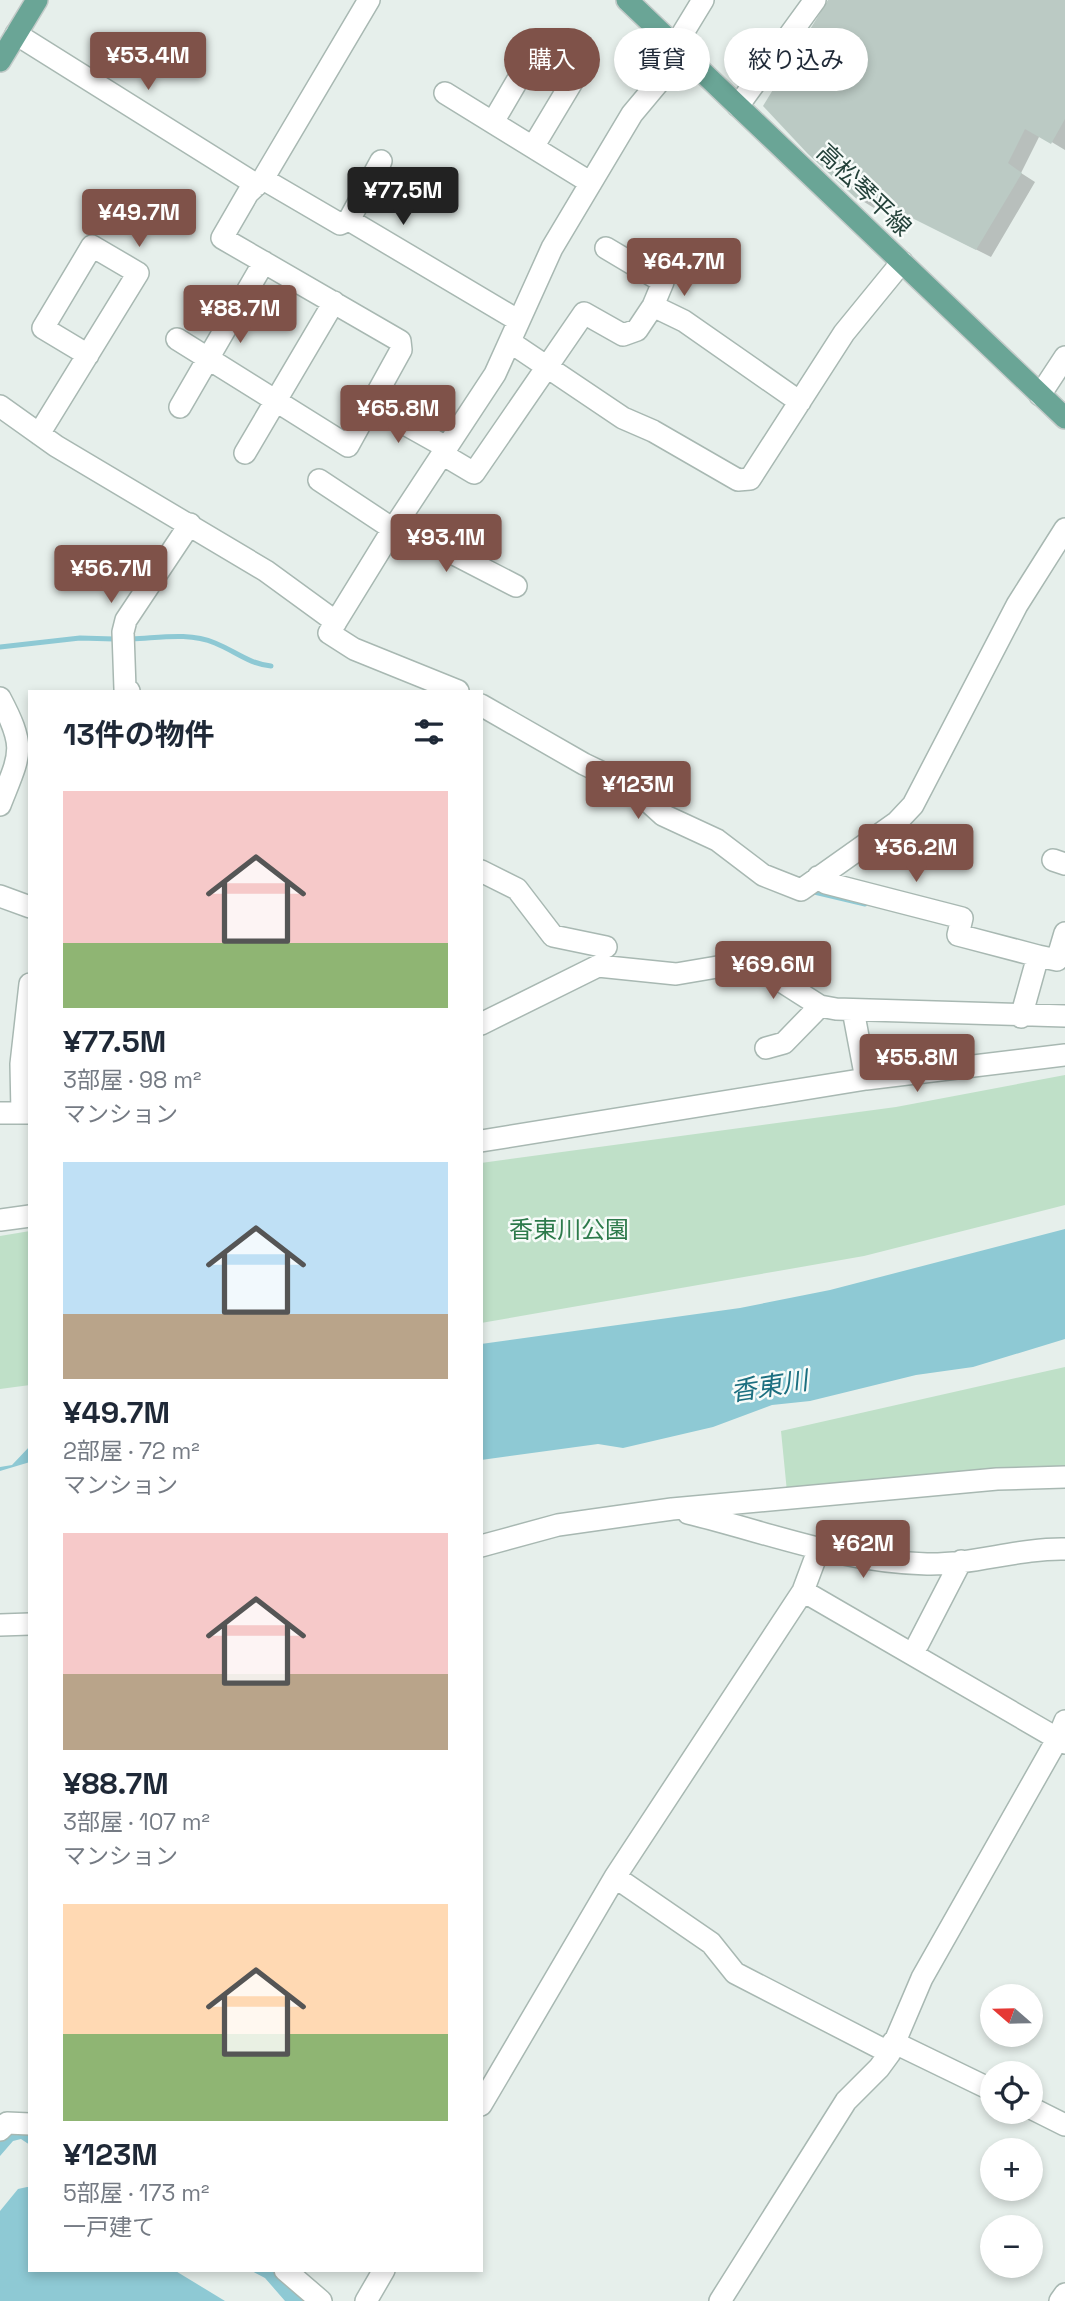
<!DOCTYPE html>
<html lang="ja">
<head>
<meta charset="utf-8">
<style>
  body { margin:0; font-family:"Space Grotesk","Noto Sans JP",sans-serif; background:#f6f6f7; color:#1f2937; height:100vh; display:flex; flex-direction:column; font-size:26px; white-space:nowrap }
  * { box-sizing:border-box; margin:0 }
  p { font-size:23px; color:#747a83 }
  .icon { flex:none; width:38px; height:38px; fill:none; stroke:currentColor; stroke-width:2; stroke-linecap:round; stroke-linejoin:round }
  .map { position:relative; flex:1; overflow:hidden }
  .details { position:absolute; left:28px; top:690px; width:455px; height:1582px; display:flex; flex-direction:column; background:#fff; border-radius:0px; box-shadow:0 4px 10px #0003 }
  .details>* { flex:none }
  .top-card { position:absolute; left:504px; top:28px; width:455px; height:63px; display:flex; gap:14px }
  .needle { width:46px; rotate:290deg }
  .controls { position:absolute; left:980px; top:1984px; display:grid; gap:14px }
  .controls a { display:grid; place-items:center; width:63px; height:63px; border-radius:50%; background:#fff; box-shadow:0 4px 10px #0003; font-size:35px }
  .price { position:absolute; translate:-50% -60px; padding:0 16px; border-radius:7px; background:#7f5249; color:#fff; font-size:23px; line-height:46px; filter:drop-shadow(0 2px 4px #0008) }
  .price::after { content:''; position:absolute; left:50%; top:42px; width:21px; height:16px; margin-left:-10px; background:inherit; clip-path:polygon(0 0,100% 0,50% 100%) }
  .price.selected { background:#222; color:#fff }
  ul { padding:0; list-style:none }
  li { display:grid; align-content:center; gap:14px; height:371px; padding:0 35px }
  li span { display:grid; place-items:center; height:217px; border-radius:0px; color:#555 }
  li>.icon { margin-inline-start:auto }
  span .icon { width:126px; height:126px; fill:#fffc; stroke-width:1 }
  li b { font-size:30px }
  h2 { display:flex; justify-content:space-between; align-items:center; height:84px; padding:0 35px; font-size:30px }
  .chip { padding:0 24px; border-radius:32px; background:#fff; box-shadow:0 4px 10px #0003; font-size:24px; line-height:63px }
  .chip.selected { background:#7f5249; color:#fff }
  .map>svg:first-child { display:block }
  .green { fill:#bfe0c8 }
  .water { fill:#8ec9d4 }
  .shadow { fill:#0003 }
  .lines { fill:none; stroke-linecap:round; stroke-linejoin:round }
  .stream { stroke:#8ec9d4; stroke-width:5 }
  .building { fill:#bbcac4 }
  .minor-casing { stroke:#a8b8b2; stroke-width:24 }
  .major-casing { stroke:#c2cac8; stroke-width:24 }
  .minor { stroke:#fff; stroke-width:21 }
  .major { stroke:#6aa596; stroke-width:21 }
  .labels { text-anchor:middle; stroke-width:5; stroke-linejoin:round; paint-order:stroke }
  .street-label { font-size:24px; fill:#24423a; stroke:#f7fbf9 }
  .park-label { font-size:24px; fill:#2d7a4b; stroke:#f7fbf9 }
  .water-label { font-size:26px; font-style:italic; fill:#1c6f80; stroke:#f7fbf9 }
</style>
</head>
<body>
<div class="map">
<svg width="1065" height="2301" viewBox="0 0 1065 2301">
  <rect width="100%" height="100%" fill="#e6efeb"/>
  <path class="green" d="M1065,1075v130l-201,51 -383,67v-160l415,-56z
    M30,1231v154l-30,4v-153z
    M1065,1367v99l-68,3 -210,23 -6,-61z"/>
  <path class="water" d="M1065,1229v110l-92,28 -57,8 -106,26 -38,4 -59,22 -90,21 -25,-4 -117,16v-116l259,-36 90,-18z
    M30,1446v16l-30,9v-4l12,-2z
    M30,2130v15l-9,-6 -8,2 -13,15v-19l4,-5z
    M27,2187h3v83h144l51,31h-225v-90l18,-22z
    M250,2270h29l37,31h-31l-20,-23z"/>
  <path class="shadow" d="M828,0h237v150l-25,-15 -19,38 14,9 -44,75 -113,-57 -4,8 -13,-8 -96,-94 31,-55 31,-43z"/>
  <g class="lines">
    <path class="stream" d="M132,639c27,-1 57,-7 83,4 20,8 34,21 56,23
      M0,647l80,-9 34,1
      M810,891l55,13"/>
  </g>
  <path class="building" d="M828,0h237v119l-14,25 -26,-15 -17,34 14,10 -46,77 -112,-56 -4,8 -52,-48 -45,-48z"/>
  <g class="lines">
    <g class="minor-casing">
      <path id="minor" d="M16,34l241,151
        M675,46l28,-46
        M445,93l146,90
        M738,106l77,-106
        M493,122l48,-82
        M533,147l48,-80
        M263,179l77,45 9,-4 170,101
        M349,220l32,-59
        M606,248l57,34 -10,24
        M177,339l171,107 53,-96 -1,-9 -178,-103 26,-45 15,-14 106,-179
        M510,342l113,76 30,13 85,49 12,-1 94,-146 58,-71
        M1040,395l25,-38
        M371,405l75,42
        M0,406l56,40 210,125 70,51
        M180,407l84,-145
        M39,434l99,-161 -46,-27 -49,82 45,27
        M245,453l89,-151
        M442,454l32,19 110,-160 39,22 14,-5 16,-24 31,15 116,81
        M319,480l74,49
        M396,524l120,62
        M129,691l-4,-2 -2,-57 3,-12 64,-96
        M458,691l-104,-42 -25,-16 64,-104 102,-155 57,-126 80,-134 51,-61
        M0,698c27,51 20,56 0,107
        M481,705l103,59 48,23 31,28 54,25 46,35 38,15 96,-68 16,-17 104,-200 48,-76
        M1053,860l12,4
        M481,871l36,18 36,47 53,11
        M818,877l8,6 136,35 -4,17 80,21
        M0,896l30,11
        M853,1010l13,69 199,-24
        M1021,1017l17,-61 19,4 8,-27
        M481,1024l117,-58 78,8 53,-9 44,11 47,30 16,3 229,7
        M766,1048l18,-5 36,-37
        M0,1113h30
        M22,1113l-1,-49 9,-80
        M481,1141l385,-62
        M0,1220l30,-4
        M688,1513c82,20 153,49 239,51 46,1 92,-16 138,-15
        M481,1546l77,-21 114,-16 325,-30 68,-2
        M803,1591l262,152
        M0,1625l30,-1
        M918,1644l43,-83
        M615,1877l96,66 24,30 155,80
        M893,2042l99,48
        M481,2105l134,-228 188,-286 15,-40
        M1031,2108l34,17
        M0,2130l7,-7 23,1
        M285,2270l36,31
        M366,2301l18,-31
        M720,2301l126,-200 33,-33 11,-15 32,-75 136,-240 7,-17
        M1060,2301l5,-7"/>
    </g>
    <g class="major-casing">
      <path id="major" d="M627,0l438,418
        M0,61l37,-61"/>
    </g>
    <use href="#minor" class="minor"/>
    <use href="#major" class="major"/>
  </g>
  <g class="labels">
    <g class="street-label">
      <text transform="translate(864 190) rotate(44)" y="8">高松琴平線</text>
    </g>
    <g class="park-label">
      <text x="569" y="1238">香東川公園</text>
    </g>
    <g class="water-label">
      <text transform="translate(769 1386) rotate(-9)" y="9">香東川</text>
    </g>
  </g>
</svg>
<div class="controls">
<a><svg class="needle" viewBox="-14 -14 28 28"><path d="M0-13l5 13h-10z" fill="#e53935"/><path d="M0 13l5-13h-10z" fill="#747a83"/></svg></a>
<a><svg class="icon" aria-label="locate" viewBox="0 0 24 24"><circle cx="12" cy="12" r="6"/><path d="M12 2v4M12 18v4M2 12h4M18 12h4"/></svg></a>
<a>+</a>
<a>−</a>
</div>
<b class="price" style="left:148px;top:92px">¥53.4M</b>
<b class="price selected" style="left:403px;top:227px">¥77.5M</b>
<b class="price" style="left:139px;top:249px">¥49.7M</b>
<b class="price" style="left:684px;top:298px">¥64.7M</b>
<b class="price" style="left:240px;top:345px">¥88.7M</b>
<b class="price" style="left:398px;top:445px">¥65.8M</b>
<b class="price" style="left:446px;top:574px">¥93.1M</b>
<b class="price" style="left:111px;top:605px">¥56.7M</b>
<b class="price" style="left:638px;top:821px">¥123M</b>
<b class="price" style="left:916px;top:884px">¥36.2M</b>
<b class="price" style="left:773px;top:1001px">¥69.6M</b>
<b class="price" style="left:917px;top:1094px">¥55.8M</b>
<b class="price" style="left:863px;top:1580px">¥62M</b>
<div class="top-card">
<a class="chip selected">購入</a>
<a class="chip">賃貸</a>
<a class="chip">絞り込み</a>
</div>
<section class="details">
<h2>13件の物件<svg class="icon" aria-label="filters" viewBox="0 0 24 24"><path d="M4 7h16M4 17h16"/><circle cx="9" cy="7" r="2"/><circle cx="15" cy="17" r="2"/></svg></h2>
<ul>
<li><span style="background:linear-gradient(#f6c9c9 70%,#8fb573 0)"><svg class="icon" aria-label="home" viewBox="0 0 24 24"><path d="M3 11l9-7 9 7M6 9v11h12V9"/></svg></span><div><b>¥77.5M</b><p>3部屋 · 98 m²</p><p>マンション</p></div></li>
<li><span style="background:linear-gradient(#bfe0f5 70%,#b9a48a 0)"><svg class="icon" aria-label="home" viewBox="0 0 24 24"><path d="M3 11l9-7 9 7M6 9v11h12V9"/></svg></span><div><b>¥49.7M</b><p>2部屋 · 72 m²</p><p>マンション</p></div></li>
<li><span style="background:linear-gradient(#f6c9c9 65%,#b9a48a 0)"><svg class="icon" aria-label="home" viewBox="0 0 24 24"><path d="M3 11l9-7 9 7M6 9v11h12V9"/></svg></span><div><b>¥88.7M</b><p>3部屋 · 107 m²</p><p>マンション</p></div></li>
<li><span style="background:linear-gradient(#ffd9b3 60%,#8fb573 0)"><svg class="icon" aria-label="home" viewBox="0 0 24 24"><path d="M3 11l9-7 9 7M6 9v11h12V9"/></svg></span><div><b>¥123M</b><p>5部屋 · 173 m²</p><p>一戸建て</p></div></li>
</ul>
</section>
</div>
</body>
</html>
